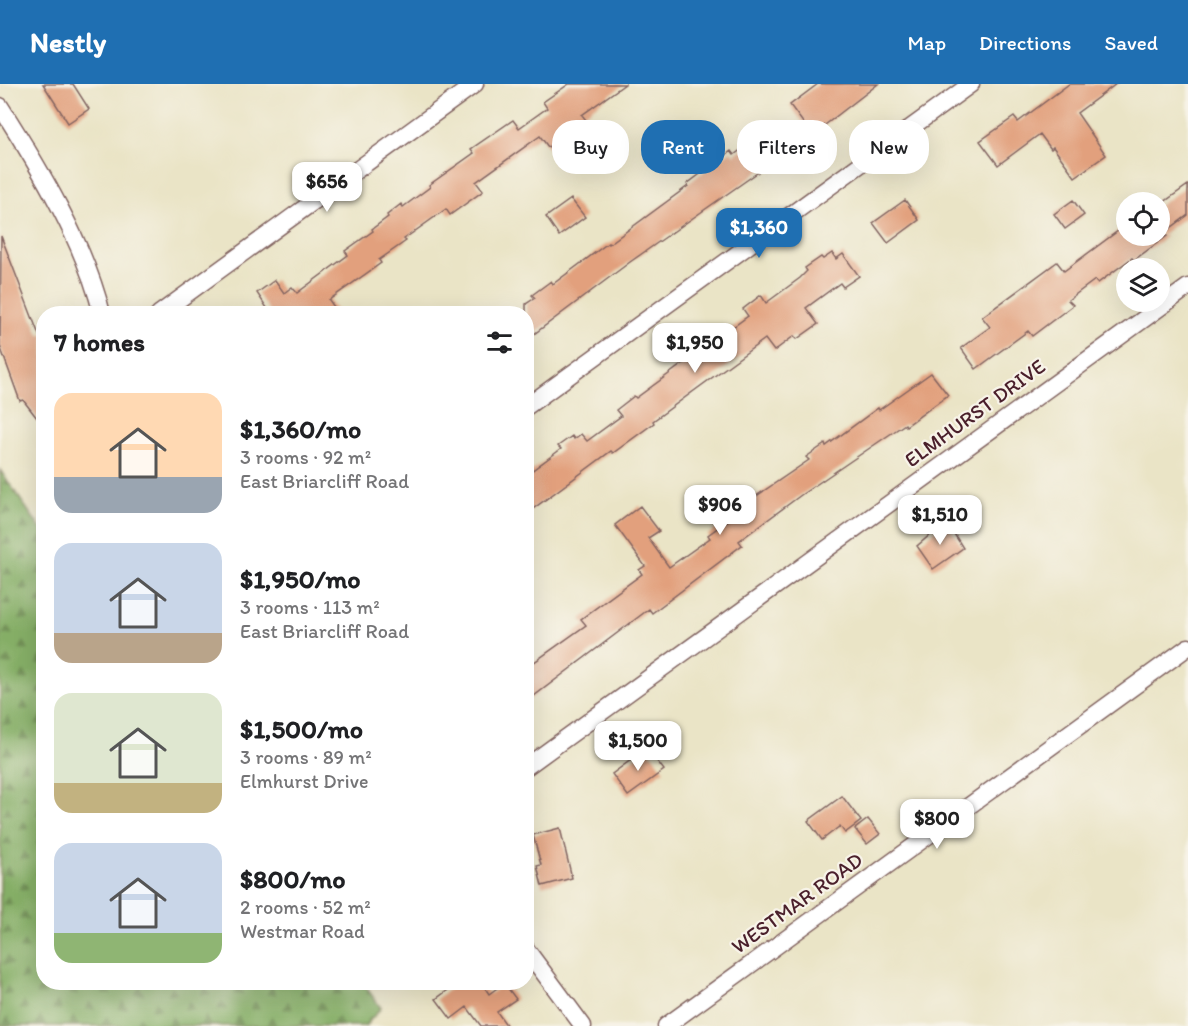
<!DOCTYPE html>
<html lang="en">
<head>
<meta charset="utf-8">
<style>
  body { margin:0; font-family:Itim,sans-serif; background:#f6f6f6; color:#202124; height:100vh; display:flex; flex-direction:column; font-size:22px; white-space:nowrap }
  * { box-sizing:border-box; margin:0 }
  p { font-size:20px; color:#757577 }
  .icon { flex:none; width:33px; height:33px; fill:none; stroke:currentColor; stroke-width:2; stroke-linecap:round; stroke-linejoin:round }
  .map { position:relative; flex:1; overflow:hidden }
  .drawer { position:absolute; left:36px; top:222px; width:498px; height:684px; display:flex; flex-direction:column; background:#fff; border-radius:24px; box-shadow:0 6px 24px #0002 }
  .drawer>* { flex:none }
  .banner { position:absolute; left:552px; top:36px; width:546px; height:54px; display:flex; gap:12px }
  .controls { position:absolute; left:1116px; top:108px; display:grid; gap:12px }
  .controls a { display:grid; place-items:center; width:54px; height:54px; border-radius:50%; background:#fff; box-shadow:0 6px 24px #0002; font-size:30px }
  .price { position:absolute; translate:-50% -51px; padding:0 14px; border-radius:12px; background:#fff; color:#222; font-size:20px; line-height:39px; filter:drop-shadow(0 2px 3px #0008) }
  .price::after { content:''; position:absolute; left:50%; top:36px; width:18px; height:14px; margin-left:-9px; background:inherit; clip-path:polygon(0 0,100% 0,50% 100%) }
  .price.selected { background:#1f6fb2; color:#fff }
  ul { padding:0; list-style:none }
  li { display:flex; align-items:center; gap:18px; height:150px; padding:0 18px }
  li span { display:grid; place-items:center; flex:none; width:168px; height:120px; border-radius:18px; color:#555 }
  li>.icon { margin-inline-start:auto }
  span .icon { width:72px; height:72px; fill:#fffc; stroke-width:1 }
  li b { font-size:26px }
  h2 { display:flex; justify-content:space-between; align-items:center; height:72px; padding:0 18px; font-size:26px }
  .pill { padding:0 21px; border-radius:24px; background:#fff; box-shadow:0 6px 24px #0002; font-size:21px; line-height:54px }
  .pill.selected { background:#1f6fb2; color:#fff }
  header { display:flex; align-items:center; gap:36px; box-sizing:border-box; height:84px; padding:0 30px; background:#1f6fb2; color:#fff }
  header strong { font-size:28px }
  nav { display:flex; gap:33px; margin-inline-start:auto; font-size:21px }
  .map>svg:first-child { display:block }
  .forest { fill:url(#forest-firs); stroke:#686648; stroke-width:1.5 }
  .building { fill:#e2a07d }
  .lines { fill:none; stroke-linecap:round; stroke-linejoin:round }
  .minor-casing { stroke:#826461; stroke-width:19 }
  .minor { stroke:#fff; stroke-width:16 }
  .labels { text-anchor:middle; stroke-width:4.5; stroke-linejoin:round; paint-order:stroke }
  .street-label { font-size:21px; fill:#4a1f2b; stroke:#f7f3e8 }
</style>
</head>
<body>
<header>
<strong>Nestly</strong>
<nav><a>Map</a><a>Directions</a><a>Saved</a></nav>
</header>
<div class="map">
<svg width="1188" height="942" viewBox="0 0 1188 942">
  <defs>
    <pattern id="forest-firs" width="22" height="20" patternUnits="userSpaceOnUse" patternTransform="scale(1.5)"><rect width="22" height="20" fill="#85ae66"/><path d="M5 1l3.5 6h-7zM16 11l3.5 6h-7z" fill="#6f8d54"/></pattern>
  </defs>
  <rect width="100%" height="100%" fill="#f7f3e8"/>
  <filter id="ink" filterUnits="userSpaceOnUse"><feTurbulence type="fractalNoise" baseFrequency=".0167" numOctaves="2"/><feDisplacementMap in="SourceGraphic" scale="12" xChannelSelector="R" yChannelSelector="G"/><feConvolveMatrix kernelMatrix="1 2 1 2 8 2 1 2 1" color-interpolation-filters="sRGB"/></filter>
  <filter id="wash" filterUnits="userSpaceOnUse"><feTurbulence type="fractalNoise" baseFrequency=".008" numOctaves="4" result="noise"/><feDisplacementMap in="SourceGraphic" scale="24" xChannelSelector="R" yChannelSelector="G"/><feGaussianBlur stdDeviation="1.35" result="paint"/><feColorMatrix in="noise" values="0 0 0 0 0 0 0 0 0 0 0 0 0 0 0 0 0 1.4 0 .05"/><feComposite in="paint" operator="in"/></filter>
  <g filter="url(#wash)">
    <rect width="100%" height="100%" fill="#eae4c6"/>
    <path class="forest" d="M0,386l43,62 1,450 319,1 18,25 -16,18h-365z"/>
    <g id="blocks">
      <path class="building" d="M43,0h30l16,25 -21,14z
        M569,0h56l-43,31 4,5 -38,27 -8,-11 -64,46 7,9 -33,24 -4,-6 -42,30 2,2 -27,19 2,3 -52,37 10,14h-68l-14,-21 18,-13 9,13 8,-6 5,6 51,-38 -3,-4 28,-20 -1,-2 16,-12 -1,-2 14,-11 2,3 27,-20 -1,-2 45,-32 -3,-4 42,-29 6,8 28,-20 -4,-6z
        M818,0h60l-66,51 -22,-30z
        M1069,0h47l-39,29 29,42 -31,22 -22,-30 -2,2 -11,-15 -42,31 -18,-24 34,-24 4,5z
        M759,52l16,22 -9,7 1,1 -137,96 -104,78v-36l9,-6 -3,-3 19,-14 2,3 55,-41 1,1 79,-58 -1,-2 44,-33 3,4z
        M1188,101v30l-28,21h7l-33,24 -2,-2 -34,25 -3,-3 -27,20 5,5 -41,31 -4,-5 -52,38 -15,-21 29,-21 -8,-10 75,-55 7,9 62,-46v11h34v-31z
        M571,115l14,18 -26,19 -13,-19z
        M905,116l14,20 -31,23 -15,-20z
        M1073,116l11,15 -19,14 -11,-15z
        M1,152l38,99 5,-1v93l-21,-27 -3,1 -20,-55z
        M832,169l4,6 7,-5 16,22 -16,11 -3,-4 -34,25 12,16 -21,15 -3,-3 -20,15 -9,-12 -112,82 1,2 -41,30 -2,-2 -85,63v-39l35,-26 -3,-3 14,-10 2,3 7,-5 6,7 34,-25 -5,-6 18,-14 2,2 112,-82 -5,-7 18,-14 5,8 34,-25 7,-7 -2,-3 16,-11 2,2z
        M931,289l17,22 -42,31 -1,-2 -104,71 -62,46 3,4 -90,68 -3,-4 -123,93v-34l60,-43 -5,-6 61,-45 -3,-4 6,-4 -30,-41 25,-19 19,25 -11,7 21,29 41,-29 -2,-3 27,-20 -2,-3 76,-52 -3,-3 19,-13 1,2 52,-38 1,2z
        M948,440l15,24 -30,21 -16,-23 20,-17 1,2z
        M647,664l17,22 -36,26 -16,-22z
        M842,712l19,25 -16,12 -5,-7 -18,14 -14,-19z
        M868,735l12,15 -13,10 -12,-15z
        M560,744l12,50 -30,8 -5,-20 4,-1 -8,-30z
        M459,898h22l8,12 15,-11 12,16 -19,13 10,14h-26l-14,-19 -16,12 -15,-20z"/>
    </g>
  </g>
  <g filter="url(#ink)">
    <use href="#blocks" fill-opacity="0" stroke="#826461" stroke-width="1.5"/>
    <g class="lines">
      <g class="minor-casing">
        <path id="minor" d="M0,22c39,61 85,138 102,208
          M159,230l316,-230
          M526,323l445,-323
          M526,683l662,-480
          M526,865l57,77
          M666,942l522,-379"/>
      </g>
      <use href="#minor" class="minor"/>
    </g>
  </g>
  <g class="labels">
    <g class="street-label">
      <text transform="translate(975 329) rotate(-36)" y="7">ELMHURST DRIVE</text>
      <text transform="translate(797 819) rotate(-36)" y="7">WESTMAR ROAD</text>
    </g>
  </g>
</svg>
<div class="controls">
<a><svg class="icon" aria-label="locate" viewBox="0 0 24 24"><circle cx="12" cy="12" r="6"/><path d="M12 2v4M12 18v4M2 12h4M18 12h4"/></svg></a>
<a><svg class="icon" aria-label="layers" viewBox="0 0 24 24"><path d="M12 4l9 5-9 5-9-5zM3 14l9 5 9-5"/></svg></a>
</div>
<b class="price" style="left:327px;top:129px">$656</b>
<b class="price selected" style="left:759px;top:175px">$1,360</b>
<b class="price" style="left:695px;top:290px">$1,950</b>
<b class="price" style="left:720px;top:452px">$906</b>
<b class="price" style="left:940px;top:462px">$1,510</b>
<b class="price" style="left:638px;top:688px">$1,500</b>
<b class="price" style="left:937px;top:766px">$800</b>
<div class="banner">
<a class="pill">Buy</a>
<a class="pill selected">Rent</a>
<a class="pill">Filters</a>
<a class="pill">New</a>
</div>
<section class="drawer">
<h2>7 homes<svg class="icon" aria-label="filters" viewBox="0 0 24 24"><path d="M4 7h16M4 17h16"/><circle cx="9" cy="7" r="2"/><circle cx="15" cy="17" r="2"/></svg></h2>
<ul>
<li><span style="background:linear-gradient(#ffd9b3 70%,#9aa5b1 0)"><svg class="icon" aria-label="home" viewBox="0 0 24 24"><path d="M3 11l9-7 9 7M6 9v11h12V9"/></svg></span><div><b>$1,360/mo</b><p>3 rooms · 92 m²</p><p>East Briarcliff Road</p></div></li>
<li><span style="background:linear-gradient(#c9d6e8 75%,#b9a48a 0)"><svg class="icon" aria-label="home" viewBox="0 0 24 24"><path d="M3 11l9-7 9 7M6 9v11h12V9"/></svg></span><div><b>$1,950/mo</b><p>3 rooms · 113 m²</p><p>East Briarcliff Road</p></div></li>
<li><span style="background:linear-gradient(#dfe7d0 75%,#c2b280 0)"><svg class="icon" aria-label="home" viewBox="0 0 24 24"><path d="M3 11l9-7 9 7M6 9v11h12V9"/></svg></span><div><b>$1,500/mo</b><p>3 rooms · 89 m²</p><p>Elmhurst Drive</p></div></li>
<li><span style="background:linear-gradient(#c9d6e8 75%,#8fb573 0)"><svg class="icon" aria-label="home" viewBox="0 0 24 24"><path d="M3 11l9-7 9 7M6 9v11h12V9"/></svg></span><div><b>$800/mo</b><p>2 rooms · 52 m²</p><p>Westmar Road</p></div></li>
</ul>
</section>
</div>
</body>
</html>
